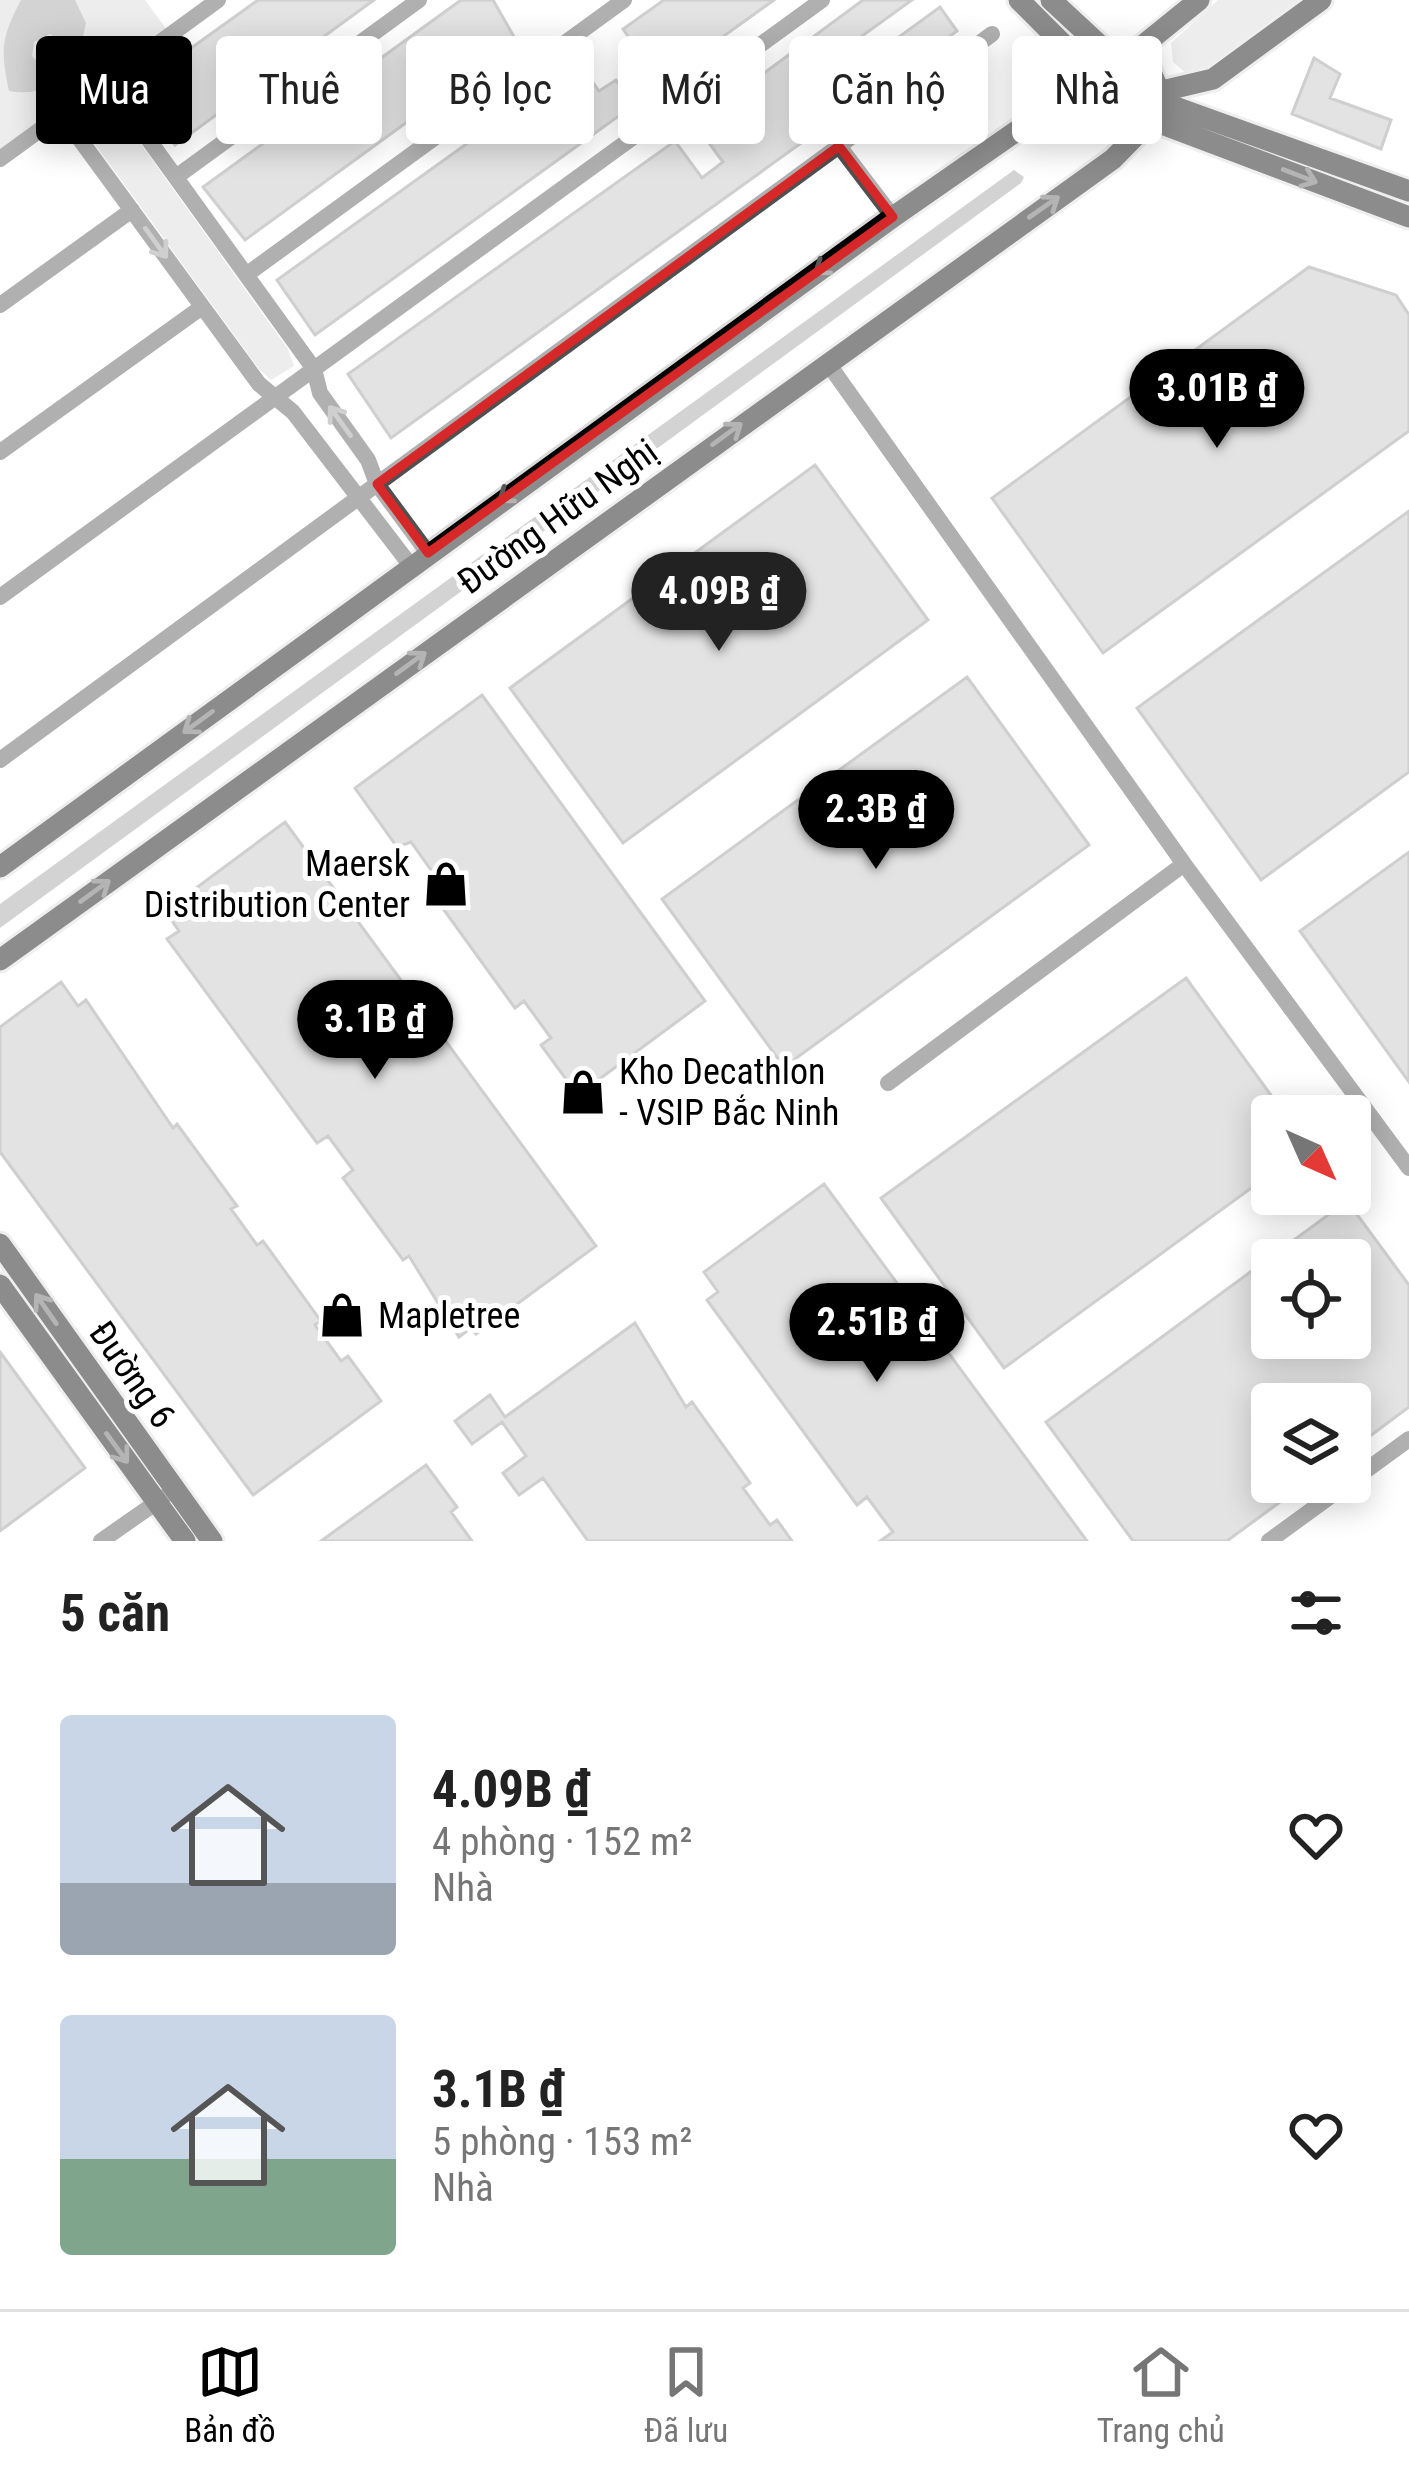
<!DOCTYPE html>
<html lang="vi">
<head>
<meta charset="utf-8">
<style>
  body { margin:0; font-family:"Roboto Condensed",sans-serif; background:#f2f2f2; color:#222; height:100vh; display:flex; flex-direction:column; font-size:45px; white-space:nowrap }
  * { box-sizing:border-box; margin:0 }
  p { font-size:39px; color:#767676 }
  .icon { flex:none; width:66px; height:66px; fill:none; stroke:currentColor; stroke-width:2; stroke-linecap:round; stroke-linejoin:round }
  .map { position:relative; height:1541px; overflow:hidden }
  .sheet { display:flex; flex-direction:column; background:#fff; flex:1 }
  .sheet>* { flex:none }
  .hud { position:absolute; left:36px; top:36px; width:1338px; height:108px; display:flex; gap:24px }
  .needle { width:78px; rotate:135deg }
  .fabs { position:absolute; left:1251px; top:1095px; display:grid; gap:24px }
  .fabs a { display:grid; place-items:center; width:120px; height:120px; border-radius:12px; background:#fff; box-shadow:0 6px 30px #0003; font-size:60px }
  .price { position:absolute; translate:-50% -102px; padding:0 27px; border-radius:42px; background:#000; color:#fff; font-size:39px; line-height:78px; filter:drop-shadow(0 3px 6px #0008) }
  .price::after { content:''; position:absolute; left:50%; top:72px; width:36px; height:27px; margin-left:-18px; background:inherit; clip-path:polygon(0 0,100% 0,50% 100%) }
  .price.active { background:#222; color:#fff }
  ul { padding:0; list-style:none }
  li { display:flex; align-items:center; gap:36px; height:300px; padding:0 60px }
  li span { display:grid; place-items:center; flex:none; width:336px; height:240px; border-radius:12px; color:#555 }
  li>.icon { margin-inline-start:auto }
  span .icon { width:144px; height:144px; fill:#fffc; stroke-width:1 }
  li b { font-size:51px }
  h2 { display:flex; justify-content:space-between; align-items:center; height:144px; padding:0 60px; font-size:51px }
  .tag { padding:0 42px; border-radius:12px; background:#fff; box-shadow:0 6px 30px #0003; font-size:42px; line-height:108px }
  .tag.active { background:#000; color:#fff }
  .tab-bar { display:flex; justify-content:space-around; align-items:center; height:168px; border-top:3px solid #e0e0e0; background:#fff; font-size:33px; color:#767676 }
  .tab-bar a { display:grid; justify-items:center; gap:6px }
  .tab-bar .active { color:#000 }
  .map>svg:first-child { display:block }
  .green { fill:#d7d7d7 }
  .water { fill:#9e9e9e }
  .building { fill:#c0c0c0; stroke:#949494; stroke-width:3; fill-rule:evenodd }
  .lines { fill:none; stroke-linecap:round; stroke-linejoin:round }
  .major-casing { stroke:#dbdbdb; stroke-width:27 }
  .minor { stroke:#505050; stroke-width:16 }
  .major { stroke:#000; stroke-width:21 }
  .oneway { stroke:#595959 }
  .oneway2 { stroke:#969696 }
  .marked { fill:none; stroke:#d62828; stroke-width:9; stroke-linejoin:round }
  .labels { text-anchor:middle; stroke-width:10; stroke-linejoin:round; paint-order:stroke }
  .street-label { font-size:36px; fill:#000; stroke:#fff }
  .poi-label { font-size:36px; fill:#000; stroke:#fff; text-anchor:start }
</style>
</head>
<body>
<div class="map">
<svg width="1409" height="1541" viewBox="0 0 1409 1541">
  <rect width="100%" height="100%" fill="#fff"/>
  <path class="green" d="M0,0h145l22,30 -167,121z
    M1218,0h90l-96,70 -26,3 -13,-11 -2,-19z
    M104,100l8,4 176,245 6,17 -23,14 -12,-11 -178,-244 4,-15z"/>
  <path class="water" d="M21,0h54l11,23 -7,32 -29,-21 -16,8 -2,14 8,9 12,1 10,-13 16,7c-16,26 -40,36 -69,31 -8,-40 -9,-51 12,-91z
    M1014,170l10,7 -3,6 -1021,745v-24z"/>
  <path class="building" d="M258,0h116l-199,145 -45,-53z
    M461,0h32l24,42 -272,198 -42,-53z
    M664,0h110l-114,82 -37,-53z
    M863,0h49l-96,69 13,19 111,-81 17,24 -566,407 -43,-64 327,-233 27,37 21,-16 -28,-38z
    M1314,58l26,16 -10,24 61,22 -10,29 -89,-35z
    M579,63l20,28 17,-11 18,25 -319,230 -38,-55z
    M1309,267l87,28 13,20v116l-306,222 -111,-155z
    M815,465l113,155 -305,223 -113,-155z
    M1409,511v261l-148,108 -124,-172z
    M967,677l122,168 -305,222 -122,-168z
    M482,695l223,306 -115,85 -6,-9 -13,9 -30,-41 10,-7 -27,-37 -9,7 -87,-120 10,-8 -27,-38 -14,5 -42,-59z
    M285,822l311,424 -120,88 -5,-6 -12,9 -50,-81 -6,4 -60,-82 10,-8 -25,-34 -11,7 -150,-204 12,-8 -14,-20z
    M1409,852v230l-109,-151z
    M1186,978l100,138h-14v57l-268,195 -123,-170z
    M61,982l17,24 8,-6 87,128 4,-4 60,82 -6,3 26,36 6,-4 58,80 -6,4 26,36 7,-5 33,45 -128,94 -253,-343v-125z
    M824,1184l263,357h-207l13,-9 -26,-35 -10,8 -150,-205 11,-8 -14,-20z
    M1347,1201l62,84v122l-59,44v-47h-78v78h35l-80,59h-94l-87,-119zM1272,1260h78v78h-78z
    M635,1323l51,84 6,-5 58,81 -7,5 27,37 7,-5 15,21h-204l-45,-63 -24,17 -16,-22 23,-17 -24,-34 -30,22 -17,-23 35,-26 15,22z
    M0,1352l85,116 -85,63z
    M426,1465l31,42 -6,5 21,29h-151z"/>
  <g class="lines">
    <g class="major-casing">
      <path id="major" d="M1019,0l81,81
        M1051,0l69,64
        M1120,64l79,-64
        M1162,91l51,-12 108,-79
        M1161,102l248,89
        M1151,120l258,97
        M0,867l893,-650 171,-119 36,-17
        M0,960l1113,-801 41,-42 8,-20 -12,-27c-24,-13 -45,-5 -53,22l6,24 22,12 25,-6
        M0,1244l212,297
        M0,1285l185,256"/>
    </g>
    <path class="minor" d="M107,82l207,287 6,24 48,67 9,24 51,69
      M62,115l197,269 34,28 118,154
      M839,146l54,71
      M0,159l218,-159
      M176,177l243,-177
      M246,275l378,-275
      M0,305l132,-95
      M827,362l357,502 -296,219
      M0,452l202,-145
      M0,597l822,-597
      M0,760l992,-726
      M1184,864l225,304
      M101,1541l63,-44
      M1269,1541l140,-102"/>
    <use href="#major" class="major"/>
  </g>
  <defs><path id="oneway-shaft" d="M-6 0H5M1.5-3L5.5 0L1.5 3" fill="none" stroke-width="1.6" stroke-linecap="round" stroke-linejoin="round" transform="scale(3)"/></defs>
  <g class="oneway">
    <use href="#oneway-shaft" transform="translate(1300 176) rotate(21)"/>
    <use href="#oneway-shaft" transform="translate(1044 207) rotate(-35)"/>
    <use href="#oneway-shaft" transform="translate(829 263) rotate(144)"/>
    <use href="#oneway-shaft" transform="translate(727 434) rotate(-36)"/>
    <use href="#oneway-shaft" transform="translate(513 491) rotate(144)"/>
    <use href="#oneway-shaft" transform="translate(411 663) rotate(-36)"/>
    <use href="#oneway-shaft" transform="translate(198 722) rotate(144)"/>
    <use href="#oneway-shaft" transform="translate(95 891) rotate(-36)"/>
    <use href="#oneway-shaft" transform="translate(46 1309) rotate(-125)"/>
    <use href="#oneway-shaft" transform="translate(117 1448) rotate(54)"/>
  </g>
  <g class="oneway2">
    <use href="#oneway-shaft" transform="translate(156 243) rotate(54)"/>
    <use href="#oneway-shaft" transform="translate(340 421) rotate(-126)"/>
  </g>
  <path d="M0 0H1409V1541H0ZM839,146l54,71 -465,336 -51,-69z" fill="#fff" fill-opacity=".55" fill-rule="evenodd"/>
  <path class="marked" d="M839,146l54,71 -465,336 -51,-69z"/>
  <defs>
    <g id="shop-bare" transform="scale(3.6)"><path d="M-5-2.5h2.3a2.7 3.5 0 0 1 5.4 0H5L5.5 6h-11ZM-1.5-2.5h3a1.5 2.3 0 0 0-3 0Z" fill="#000" stroke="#fff" stroke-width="2.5" paint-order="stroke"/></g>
  </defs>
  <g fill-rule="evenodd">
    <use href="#shop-bare" x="446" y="884"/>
    <use href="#shop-bare" x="583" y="1092"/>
    <use href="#shop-bare" x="342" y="1315"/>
  </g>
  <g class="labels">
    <g class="street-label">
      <text transform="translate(557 516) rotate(-36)" y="13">Đường Hữu Nghị</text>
      <text transform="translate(133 1374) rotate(55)" y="13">Đường 6</text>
    </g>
    <g class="poi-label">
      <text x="410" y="876" text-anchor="end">Maersk<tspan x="410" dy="41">Distribution Center</tspan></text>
      <text x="619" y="1084">Kho Decathlon<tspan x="619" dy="41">- VSIP Bắc Ninh</tspan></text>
      <text x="378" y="1328">Mapletree</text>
    </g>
  </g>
</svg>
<div class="fabs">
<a><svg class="needle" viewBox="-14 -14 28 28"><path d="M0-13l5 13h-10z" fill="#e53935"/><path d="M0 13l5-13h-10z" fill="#767676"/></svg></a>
<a><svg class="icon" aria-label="locate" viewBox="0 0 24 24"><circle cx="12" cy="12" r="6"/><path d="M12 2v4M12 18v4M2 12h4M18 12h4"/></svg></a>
<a><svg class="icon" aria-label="layers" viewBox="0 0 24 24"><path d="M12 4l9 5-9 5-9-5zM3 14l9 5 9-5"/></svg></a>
</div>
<b class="price" style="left:1217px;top:451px">3.01B ₫</b>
<b class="price active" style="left:719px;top:654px">4.09B ₫</b>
<b class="price" style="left:876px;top:872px">2.3B ₫</b>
<b class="price" style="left:375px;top:1082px">3.1B ₫</b>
<b class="price" style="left:877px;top:1385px">2.51B ₫</b>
<div class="hud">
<a class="tag active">Mua</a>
<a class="tag">Thuê</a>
<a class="tag">Bộ lọc</a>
<a class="tag">Mới</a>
<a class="tag">Căn hộ</a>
<a class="tag">Nhà</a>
</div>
</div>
<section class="sheet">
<h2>5 căn<svg class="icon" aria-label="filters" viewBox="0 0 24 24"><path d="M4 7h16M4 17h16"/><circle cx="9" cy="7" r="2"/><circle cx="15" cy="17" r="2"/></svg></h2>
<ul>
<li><span style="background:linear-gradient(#c9d6e8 70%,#9aa5b1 0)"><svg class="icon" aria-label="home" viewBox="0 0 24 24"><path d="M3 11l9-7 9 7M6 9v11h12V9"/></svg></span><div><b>4.09B ₫</b><p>4 phòng · 152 m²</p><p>Nhà</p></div><svg class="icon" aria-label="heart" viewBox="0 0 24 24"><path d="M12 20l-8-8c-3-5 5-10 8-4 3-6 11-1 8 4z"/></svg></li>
<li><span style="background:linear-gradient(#c9d6e8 60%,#7fa58c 0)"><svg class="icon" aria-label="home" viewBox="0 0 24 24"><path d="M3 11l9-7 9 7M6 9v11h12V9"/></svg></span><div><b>3.1B ₫</b><p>5 phòng · 153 m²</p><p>Nhà</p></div><svg class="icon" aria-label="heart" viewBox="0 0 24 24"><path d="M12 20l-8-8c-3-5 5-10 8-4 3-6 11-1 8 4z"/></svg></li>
</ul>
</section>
<nav class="tab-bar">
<a class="active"><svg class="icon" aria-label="map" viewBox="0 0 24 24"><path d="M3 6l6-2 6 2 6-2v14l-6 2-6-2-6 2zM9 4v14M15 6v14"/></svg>Bản đồ</a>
<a><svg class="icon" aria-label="saved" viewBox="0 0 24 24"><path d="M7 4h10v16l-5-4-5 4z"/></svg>Đã lưu</a>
<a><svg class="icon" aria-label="home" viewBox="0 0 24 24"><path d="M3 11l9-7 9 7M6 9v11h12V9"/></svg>Trang chủ</a>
</nav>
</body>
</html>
